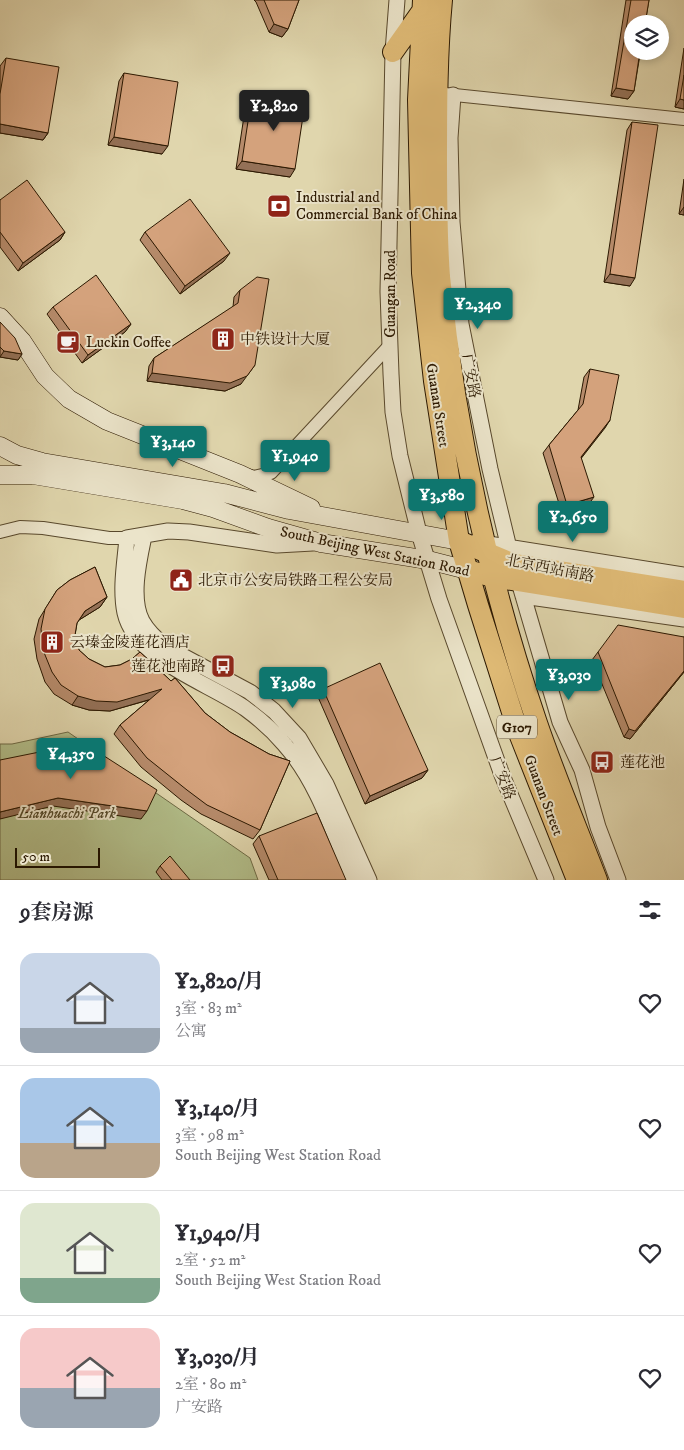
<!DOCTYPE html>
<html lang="zh">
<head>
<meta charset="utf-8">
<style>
  body { margin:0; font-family:"IM FELL DW Pica","Noto Serif SC",serif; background:#f7f7f7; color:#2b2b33; height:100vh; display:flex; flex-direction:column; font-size:19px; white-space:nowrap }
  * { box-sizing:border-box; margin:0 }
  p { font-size:16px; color:#7c7c81 }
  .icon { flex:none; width:28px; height:28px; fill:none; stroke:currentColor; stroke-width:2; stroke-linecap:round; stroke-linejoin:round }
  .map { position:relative; height:880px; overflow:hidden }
  .panel { display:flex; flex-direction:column; background:#fff; flex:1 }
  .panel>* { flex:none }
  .tools { position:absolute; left:624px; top:15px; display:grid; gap:10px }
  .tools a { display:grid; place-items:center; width:45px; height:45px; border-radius:50%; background:#fff; box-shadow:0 2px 8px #0003; font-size:25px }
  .scale { position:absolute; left:15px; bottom:12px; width:85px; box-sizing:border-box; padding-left:5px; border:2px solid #2b1801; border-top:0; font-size:14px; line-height:18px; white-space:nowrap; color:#2b1801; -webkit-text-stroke:4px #ebe4ca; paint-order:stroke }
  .price { position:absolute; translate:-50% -42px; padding:0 11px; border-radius:5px; background:#0f766e; color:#fff; font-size:16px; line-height:32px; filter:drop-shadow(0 1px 2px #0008) }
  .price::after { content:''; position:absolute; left:50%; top:30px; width:15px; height:11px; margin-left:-8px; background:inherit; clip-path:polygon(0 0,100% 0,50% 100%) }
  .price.selected { background:#222; color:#fff }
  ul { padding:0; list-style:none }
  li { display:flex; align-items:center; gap:15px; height:125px; padding:0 20px }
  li+li { border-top:1px solid #e1e1e2 }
  li span { display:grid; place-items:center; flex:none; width:140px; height:100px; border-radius:15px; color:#555 }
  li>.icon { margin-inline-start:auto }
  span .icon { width:60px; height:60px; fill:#fffc; stroke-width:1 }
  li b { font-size:21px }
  h2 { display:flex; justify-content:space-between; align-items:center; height:60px; padding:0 20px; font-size:21px }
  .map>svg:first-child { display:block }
  .green { fill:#b2be8a; stroke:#6e6b46 }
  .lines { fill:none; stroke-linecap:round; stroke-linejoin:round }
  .minor-casing { stroke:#58482c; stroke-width:14 }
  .tertiary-casing { stroke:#58482c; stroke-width:17 }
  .secondary-casing { stroke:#2b1801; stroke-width:19 }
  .primary-casing { stroke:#2b1801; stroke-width:22 }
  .trunk-casing { stroke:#2b1801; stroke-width:22 }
  .minor { stroke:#ebe4ca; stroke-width:12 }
  .tertiary { stroke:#ebe4ca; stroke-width:15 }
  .secondary { stroke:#ebe4ca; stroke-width:18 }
  .primary { stroke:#e0bb76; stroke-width:20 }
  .trunk { stroke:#e0bb76; stroke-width:20 }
  .wall { fill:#b68b6b; stroke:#2b1801 }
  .shaded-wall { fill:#947157; stroke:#2b1801 }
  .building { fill:#d4a27c; stroke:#2b1801 }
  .labels { text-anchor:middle; stroke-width:4; stroke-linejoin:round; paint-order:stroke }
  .shield { fill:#ebe4ca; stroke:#65553d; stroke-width:1 }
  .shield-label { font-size:14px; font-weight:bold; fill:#2b1801 }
  .poi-label { font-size:15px; fill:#2b1801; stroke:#ebe4ca; text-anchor:start }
  .street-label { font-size:15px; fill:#2b1801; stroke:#ebe4ca }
  .park-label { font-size:15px; font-style:italic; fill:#544a2a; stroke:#ebe4ca }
</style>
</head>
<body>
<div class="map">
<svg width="684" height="880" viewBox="0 0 684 880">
  <rect width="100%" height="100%" fill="#e0d6ad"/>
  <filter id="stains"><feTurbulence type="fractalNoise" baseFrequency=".004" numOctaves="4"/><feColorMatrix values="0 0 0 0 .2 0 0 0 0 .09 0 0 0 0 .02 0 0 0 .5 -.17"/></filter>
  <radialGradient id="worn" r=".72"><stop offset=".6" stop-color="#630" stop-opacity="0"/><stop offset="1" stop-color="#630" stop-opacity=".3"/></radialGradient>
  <path class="green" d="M68,732l182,126 8,22h-258v-136h12z"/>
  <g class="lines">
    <g class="minor-casing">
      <path id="minor" d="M445,94l239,25
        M247,475l7,2 17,-4 119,-128
        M0,532l20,-5 23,1 66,10h18"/>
    </g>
    <g class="tertiary-casing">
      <path id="tertiary" d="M397,0l-4,52 -5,240 3,82 2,38 7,44 19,77 20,66 63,176 44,105
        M453,95l-3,43 2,84 9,102 29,145 19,79 51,174 22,48 16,57 20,53
        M144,536c-5,24 -14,62 -2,85 6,11 15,19 24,26l84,45 24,19 25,27 27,46 43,96
        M476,542l208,33
        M313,543l-36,2 -88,-13 -21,-1 -41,7c-2,24 -7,51 -2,75 11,48 85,70 121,96 15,11 28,23 39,36 33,37 49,90 68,135
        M523,596l161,23"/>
    </g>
    <g class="secondary-casing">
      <path id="secondary" d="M0,317l22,24 23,35 24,23 38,22 133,53 71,34
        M0,446l17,9 25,7 182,31 65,17 170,31
        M0,475h33l150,25 30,8 55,20 53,15 107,17 39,10"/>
    </g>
    <g class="primary-casing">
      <path id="primary" d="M459,541l55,23 170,27
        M467,570l26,7 191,31"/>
    </g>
    <g class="trunk-casing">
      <path id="trunk" d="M423,0l-5,100 4,173 12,108 25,160 19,64 40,126 59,149
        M442,0c-5,53 -5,106 -5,159 0,39 0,78 3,118 15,151 48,302 97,446 18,53 40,105 60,157
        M393,52l29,-41"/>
    </g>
    <use href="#minor" class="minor"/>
    <use href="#tertiary" class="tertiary"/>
    <use href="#secondary" class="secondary"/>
    <use href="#primary" class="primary"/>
    <use href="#trunk" class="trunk"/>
  </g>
  <path class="wall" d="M254,0h45l-11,29 -6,8 -13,-5 -13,-30z
    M626,0h23l-15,91 -6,8 -17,-3z
    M684,48v61l-9,-2z
    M6,58l42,75 -5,7 -43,-7v-67z
    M124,73l38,81 -54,-9 11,-64z
    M252,95l38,82 -54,-8 10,-66z
    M632,122l-2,164 -26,-4 23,-152z
    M684,179v36l-5,-1z
    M0,200l65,32 -5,8 -42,31 -18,-24z
    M145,232l79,29 -44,33 -40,-54z
    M240,290l1,94 -16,7 -78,-10 2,-15 5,-8 79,-51 1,-10z
    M53,307l78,17 -6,8 -43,31 -35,-49z
    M0,322l22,32 -4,6 -18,-3z
    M590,369l20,51 -29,38 7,47 -26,8 -19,-60 6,-8 29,-35 6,-33z
    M95,567l12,30 -7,10 -21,13 -2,3 -2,12 4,15 10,9 16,8 15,-2 12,-6 8,-7 31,29 4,-3 30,35 25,19 39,22 21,7 -30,69 -7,9 -52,-25 -20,-14 -40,-33 -27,-33 6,-9 29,-25 -39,11 -21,-1 -17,-5 -18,-11 -9,-12 -8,-23 -3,-20 5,-20 18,-29 13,-10z
    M684,637v35l-54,67 -6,-2 -32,-77 6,-8z
    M323,689l105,81 -6,8 -57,26 -47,-107z
    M259,836l87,44h-77l-16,-36z
    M160,866l30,14h-28l-6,-8z"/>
  <path class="shaded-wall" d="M274,24l14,5 -6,8 -13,-5z
    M616,88l18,3 -6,8 -17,-3z
    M680,99l4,1v9l-9,-2z
    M0,124l48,9 -5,7 -43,-7z
    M114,137l54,9 -6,8 -54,-9z
    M242,161l53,8 -5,8 -54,-8z
    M684,207v8l-5,-1z
    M65,232l-5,8 -42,31 5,-8z
    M230,253l-6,8 -44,33 5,-8z
    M610,274l25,4 -5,8 -26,-4z
    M131,324l-6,8 -43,31 6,-8z
    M4,351l18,3 -4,6 -18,-3z
    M255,365l-14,19 -16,7 -78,-10 5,-8z
    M610,420l-5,8 -29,37 5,-8z
    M594,497l-6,8 -26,8 5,-8z
    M107,597l-7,10 -21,13 6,-9z
    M684,671v1l-54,67 -6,-2 5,-8z
    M162,689l-7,9 -45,13 -21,-1 -17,-5 6,-9z
    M428,770l-6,8 -57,26 5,-8z
    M58,798l89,13 -6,8 -88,-13 -53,13v-7z"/>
  <path class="building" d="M264,0h35l-11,29 -14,-5z
    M631,0h18l-4,24h-13v27h8l-6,40 -18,-3z
    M6,58l53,9 -11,66 -48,-9v-30z
    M124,73l54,9 -10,64 -54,-9z
    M684,75v25l-4,-1z
    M252,95l53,8 -10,66 -53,-8z
    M632,122l26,3 -23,153 -25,-4z
    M27,180l38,52 -42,31 -23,-31v-32z
    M190,199l40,54 -45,33 -40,-54z
    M96,275l35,49 -43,31 -35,-48z
    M257,277l12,2 -14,86 -8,11 -17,7 -78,-10 2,-15 84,-55 2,-13z
    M0,322l15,16 7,16 -18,-3 -4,-4z
    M590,369l29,6 -9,45 -29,37 13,40 -27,8 -18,-60 34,-41z
    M95,567l12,30 -22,14 -8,12 -2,12 4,15 10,9 16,8 15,-2 12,-6 8,-7 31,29 4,-3 30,35 25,19 39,22 21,7 -30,69 -53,-25 -20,-15 -40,-32 -27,-33 42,-36 -45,13 -21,-1 -18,-5 -17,-11 -9,-13 -9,-22 -2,-21 4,-20 12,-19 13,-10z
    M618,625l66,12v34l-49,60 -6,-2 -31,-77z
    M380,663l48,107 -58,26 -47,-107z
    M84,743l73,47 -10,21 -89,-13 -58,14v-52z
    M317,813l29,67h-68l-19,-44z
    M170,856l20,24h-18l-12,-14z"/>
  <defs>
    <g id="bank-square" transform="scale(1.25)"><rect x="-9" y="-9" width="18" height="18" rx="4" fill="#8f2418" stroke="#ebe4ca"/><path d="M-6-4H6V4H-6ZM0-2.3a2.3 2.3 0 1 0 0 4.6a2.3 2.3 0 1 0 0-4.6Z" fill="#fff"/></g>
    <g id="building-square" transform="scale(1.25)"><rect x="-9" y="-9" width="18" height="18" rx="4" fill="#8f2418" stroke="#ebe4ca"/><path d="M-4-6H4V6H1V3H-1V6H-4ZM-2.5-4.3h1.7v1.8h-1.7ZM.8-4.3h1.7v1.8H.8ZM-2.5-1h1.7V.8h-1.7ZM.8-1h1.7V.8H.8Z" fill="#fff"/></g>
    <g id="cafe-square" transform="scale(1.25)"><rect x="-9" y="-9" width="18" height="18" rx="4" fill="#8f2418" stroke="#ebe4ca"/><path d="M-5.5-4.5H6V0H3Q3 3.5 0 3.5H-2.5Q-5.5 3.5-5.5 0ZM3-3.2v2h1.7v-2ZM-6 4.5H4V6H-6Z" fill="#fff"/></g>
    <g id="civic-square" transform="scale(1.25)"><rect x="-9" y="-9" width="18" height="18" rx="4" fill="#8f2418" stroke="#ebe4ca"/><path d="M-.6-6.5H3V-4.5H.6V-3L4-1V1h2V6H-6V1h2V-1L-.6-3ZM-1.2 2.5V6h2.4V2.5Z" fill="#fff"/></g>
    <g id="bus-square" transform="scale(1.25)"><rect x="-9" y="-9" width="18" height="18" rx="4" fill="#8f2418" stroke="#ebe4ca"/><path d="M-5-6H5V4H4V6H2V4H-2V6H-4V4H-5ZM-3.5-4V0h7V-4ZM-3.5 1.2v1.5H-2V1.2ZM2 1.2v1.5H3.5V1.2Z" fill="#fff"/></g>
  </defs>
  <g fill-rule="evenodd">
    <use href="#bank-square" x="279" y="206"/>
    <use href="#building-square" x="223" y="339"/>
    <use href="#cafe-square" x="68" y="342"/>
    <use href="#civic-square" x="181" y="580"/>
    <use href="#building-square" x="52" y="642"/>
    <use href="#bus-square" x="223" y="666"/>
    <use href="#bus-square" x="602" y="762"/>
  </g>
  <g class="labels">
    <rect class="shield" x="497" y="715.5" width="40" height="23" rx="4"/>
    <g class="shield-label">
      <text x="517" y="732">G107</text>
    </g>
    <g class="poi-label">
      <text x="296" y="202">Industrial and<tspan x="296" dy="17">Commercial Bank of China</tspan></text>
      <text x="240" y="344">中铁设计大厦</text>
      <text x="86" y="347">Luckin Coffee</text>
      <text x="198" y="585">北京市公安局铁路工程公安局</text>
      <text x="70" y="647">云瑧金陵莲花酒店</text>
      <text x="206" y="671" text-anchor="end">莲花池南路</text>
      <text x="620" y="767">莲花池</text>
    </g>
    <g class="street-label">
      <text transform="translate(390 294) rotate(-90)" y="5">Guangan Road</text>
      <text transform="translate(471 376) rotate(79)" y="5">广安路</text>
      <text transform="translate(438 405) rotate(81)" y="5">Guanan Street</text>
      <text transform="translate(375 551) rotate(12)" y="5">South Beijing West Station Road</text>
      <text transform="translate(550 568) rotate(11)" y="5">北京西站南路</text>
      <text transform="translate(503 778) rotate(69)" y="5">广安路</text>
      <text transform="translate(544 795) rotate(69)" y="5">Guanan Street</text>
    </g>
    <g class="park-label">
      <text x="67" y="818">Lianhuachi Park</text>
    </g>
  </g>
  <rect width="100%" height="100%" filter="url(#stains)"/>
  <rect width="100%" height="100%" fill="url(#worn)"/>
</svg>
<div class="tools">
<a><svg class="icon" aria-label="layers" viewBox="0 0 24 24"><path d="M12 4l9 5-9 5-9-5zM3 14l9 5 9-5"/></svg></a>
</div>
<div class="scale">50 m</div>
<b class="price selected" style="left:274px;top:132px">¥2,820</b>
<b class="price" style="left:478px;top:330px">¥2,340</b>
<b class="price" style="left:173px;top:468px">¥3,140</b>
<b class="price" style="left:295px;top:482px">¥1,940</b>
<b class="price" style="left:442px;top:521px">¥3,580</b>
<b class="price" style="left:573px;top:543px">¥2,650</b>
<b class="price" style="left:569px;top:701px">¥3,030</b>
<b class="price" style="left:293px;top:709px">¥3,980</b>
<b class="price" style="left:71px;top:780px">¥4,350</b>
</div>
<section class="panel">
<h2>9套房源<svg class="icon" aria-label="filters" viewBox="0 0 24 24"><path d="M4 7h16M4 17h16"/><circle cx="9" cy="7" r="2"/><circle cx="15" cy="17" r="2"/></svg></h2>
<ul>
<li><span style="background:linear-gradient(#c9d6e8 75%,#9aa5b1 0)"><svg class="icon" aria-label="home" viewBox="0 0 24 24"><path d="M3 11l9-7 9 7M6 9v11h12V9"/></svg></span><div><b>¥2,820/月</b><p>3室 · 83 m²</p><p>公寓</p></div><svg class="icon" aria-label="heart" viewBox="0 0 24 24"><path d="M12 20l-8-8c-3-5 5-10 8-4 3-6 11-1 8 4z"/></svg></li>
<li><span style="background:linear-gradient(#a9c7e8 65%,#b9a48a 0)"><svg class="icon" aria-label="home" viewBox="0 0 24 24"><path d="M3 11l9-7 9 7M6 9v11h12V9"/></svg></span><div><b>¥3,140/月</b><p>3室 · 98 m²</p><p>South Beijing West Station Road</p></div><svg class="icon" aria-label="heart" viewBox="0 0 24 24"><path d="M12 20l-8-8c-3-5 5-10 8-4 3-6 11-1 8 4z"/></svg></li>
<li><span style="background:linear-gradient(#dfe7d0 75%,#7fa58c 0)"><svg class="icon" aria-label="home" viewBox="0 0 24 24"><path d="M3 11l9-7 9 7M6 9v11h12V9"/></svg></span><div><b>¥1,940/月</b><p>2室 · 52 m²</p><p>South Beijing West Station Road</p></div><svg class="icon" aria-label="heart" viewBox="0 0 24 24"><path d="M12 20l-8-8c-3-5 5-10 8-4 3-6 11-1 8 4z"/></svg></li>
<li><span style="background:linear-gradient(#f6c9c9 60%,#9aa5b1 0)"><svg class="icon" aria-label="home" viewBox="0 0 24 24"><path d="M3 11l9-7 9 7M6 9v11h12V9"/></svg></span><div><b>¥3,030/月</b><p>2室 · 80 m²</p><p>广安路</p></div><svg class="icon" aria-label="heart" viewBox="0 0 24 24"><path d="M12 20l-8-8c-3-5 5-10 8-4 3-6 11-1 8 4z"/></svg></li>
</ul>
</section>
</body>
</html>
